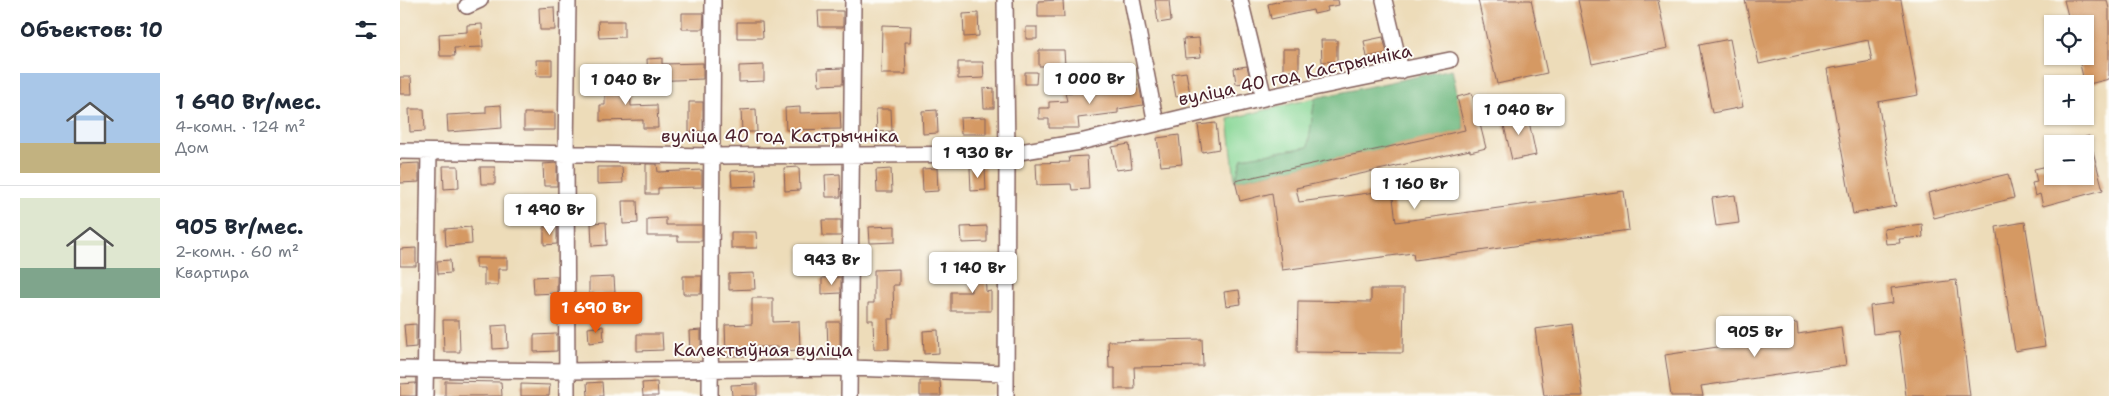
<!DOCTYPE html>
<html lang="ru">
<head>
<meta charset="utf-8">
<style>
  body { margin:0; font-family:"Shantell Sans",sans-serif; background:#f2f2f3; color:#1f2937; height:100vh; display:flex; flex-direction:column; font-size:19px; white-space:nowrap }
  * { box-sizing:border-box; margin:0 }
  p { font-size:16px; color:#747a83 }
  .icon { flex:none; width:28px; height:28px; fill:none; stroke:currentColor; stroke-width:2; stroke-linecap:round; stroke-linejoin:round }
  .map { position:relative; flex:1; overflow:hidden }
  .side { display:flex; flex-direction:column; background:#fff; width:400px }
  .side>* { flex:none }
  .tools { position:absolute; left:1644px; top:15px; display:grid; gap:10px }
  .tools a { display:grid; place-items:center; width:50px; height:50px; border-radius:0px; background:#fff; box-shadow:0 1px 4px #0004; font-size:25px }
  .price { position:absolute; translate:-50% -42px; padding:0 11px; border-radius:5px; background:#fff; color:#222; font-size:16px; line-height:32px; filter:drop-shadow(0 1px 2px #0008) }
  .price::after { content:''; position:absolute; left:50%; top:30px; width:15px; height:11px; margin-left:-8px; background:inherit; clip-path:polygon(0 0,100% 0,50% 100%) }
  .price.on { background:#ea580c; color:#fff }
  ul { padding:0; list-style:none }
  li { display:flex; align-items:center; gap:15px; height:125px; padding:0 20px }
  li+li { border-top:1px solid #e0e1e3 }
  li span { display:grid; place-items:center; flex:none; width:140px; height:100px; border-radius:0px; color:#555 }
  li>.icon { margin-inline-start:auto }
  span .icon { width:60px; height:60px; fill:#fffc; stroke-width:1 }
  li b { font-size:21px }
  h2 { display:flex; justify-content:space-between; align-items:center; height:60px; padding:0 20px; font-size:21px }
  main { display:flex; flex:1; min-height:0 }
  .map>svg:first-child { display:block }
  .green { fill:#88d796; stroke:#697b60 }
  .forest { fill:#6eb87f; stroke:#5c6c55 }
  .building { fill:#d59963 }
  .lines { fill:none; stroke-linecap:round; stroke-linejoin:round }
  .minor-casing { stroke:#83615d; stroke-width:18 }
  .minor { stroke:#fff; stroke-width:15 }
  .labels { text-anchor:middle; stroke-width:4; stroke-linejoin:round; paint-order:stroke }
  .street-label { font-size:18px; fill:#4a1f2b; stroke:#fdfcf7 }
</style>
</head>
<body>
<main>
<section class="side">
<h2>Объектов: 10<svg class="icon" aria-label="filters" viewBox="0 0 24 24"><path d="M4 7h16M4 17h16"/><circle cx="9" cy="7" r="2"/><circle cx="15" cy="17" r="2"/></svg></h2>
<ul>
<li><span style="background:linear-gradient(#a9c7e8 70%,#c2b280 0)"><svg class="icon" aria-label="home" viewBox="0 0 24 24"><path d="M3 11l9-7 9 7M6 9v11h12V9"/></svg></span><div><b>1 690 Br/мес.</b><p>4-комн. · 124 m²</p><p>Дом</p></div></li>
<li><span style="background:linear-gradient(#dfe7d0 70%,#7fa58c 0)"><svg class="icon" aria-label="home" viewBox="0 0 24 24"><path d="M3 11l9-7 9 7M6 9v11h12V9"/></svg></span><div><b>905 Br/мес.</b><p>2-комн. · 60 m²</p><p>Квартира</p></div></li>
</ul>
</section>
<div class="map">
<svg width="1709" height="396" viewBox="0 0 1709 396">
  <rect width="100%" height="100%" fill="#fdfcf7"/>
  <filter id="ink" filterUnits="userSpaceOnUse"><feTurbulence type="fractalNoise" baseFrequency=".02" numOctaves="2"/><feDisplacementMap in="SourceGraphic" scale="10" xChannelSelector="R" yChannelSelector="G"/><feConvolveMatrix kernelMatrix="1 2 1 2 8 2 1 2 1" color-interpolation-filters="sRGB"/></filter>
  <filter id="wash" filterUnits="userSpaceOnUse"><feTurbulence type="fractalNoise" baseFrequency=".0096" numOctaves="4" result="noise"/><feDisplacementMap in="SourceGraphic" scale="20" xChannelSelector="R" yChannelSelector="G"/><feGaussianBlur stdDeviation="1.12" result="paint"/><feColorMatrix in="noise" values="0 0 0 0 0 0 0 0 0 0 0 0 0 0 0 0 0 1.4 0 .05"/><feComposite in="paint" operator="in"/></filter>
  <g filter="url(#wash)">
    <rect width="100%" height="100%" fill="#eddcb9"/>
    <path class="green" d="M915,98l-7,49 -66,11 -7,23 -7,-62z"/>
    <path class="forest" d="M1052,69l12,58 -2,4 -227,50 7,-23 66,-11 7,-49z"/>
    <g id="blocks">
      <path class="building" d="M663,0l1,17h-26v-16z
        M755,0h14l2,21 -13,2z
        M885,0h53l1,5 -12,2 1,4 -14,3 -1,-4 -42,9 -3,-15z
        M1078,0h53l16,73 -50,11z
        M1178,0h80l10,48 -76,16z
        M1345,0h156l17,95 -40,7 18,104 -43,8 -26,-145 45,-8 -4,-21 -109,24z
        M1664,0h43l2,9v70l-24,6 -7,-29h7v-32h-15z
        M154,7l1,23h-15l-1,-22z
        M418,11h25v16h-24z
        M282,13h22l-1,16h-21z
        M578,13l1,23 -15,1 -1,-23z
        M198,21h26v16l-25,1z
        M337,22h25l1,16h-26z
        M82,24l1,23 -29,1 1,8h-15l-1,-22 28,-2v-7z
        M482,25l29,1 -1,16h-5l1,32h-25z
        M626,27h11v12h-11z
        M983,37l4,16 -20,4 -3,-16z
        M799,38l2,19 -16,1 -2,-19z
        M1330,39l13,68 -31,6 -13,-68z
        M921,40h16v21l-15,1z
        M883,49h16v22h-16z
        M639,50h25l1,16h-26z
        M262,58v6l41,-1v16l-55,2 -1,-22z
        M136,60h16v16h-15z
        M558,62h25l1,16 -26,1z
        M364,65v16l-25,1v-16z
        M847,66l4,16 -15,2 -2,-16z
        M443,68v16l-24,1 -1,-16z
        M625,72h12l-1,12h-11z
        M786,72l4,22 -14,3 -4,-23z
        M0,77h11l1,17h-12z
        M230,81l1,25 26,-1 1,23h-15v-8l-43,1v-16h5v-23z
        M739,84l4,21 -25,4v4l-40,5 1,10h-30v-9h-10v-11h10v-6l18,-1 -2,-8 33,-4 1,2z
        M594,88v20h-10l-1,-19z
        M1072,93l14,55 -16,4v-2l-174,38 3,14 93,-12 4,32 228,-31 5,39 -215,30 -1,-7 -131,17 -10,-77 -32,8 -5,-20 230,-51 -8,-33z
        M289,102h14v29l-14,1z
        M101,105l1,23 -54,4 -1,-17 39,-2v-7z
        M400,107v6l40,-1 1,17 -55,1 -1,-22z
        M9,109h15l1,22 -15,1z
        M356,109l1,23h-15l-1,-22z
        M476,109h15l1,22 -15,1z
        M537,110l1,23 -15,1 -1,-23z
        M1127,112l9,43 -24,5 -10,-43z
        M124,113h31v17h-31z
        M586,117v17h-25l-1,-16z
        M816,123l3,26 -17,3 -4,-27z
        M779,135l3,29 -21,2 -4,-28z
        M1689,136l14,54 -60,16 -3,-12 -5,2 -3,-13 5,-1 -3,-13 18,-4v11h33v-39z
        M729,144l3,24 -16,2 -4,-23z
        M687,156l2,33 -17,1 -1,-6 -34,1 -1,-22 34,-1 -1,-5z
        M19,163v19l-19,1v-19z
        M157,163v23h-13l-1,-22z
        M246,164h11l1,8 44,-2v17l-44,1v6h-12z
        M43,166h15l1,22 -15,1z
        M80,167h15v17h-14z
        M197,167h25l1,16 -26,1z
        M399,167l1,23 -15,1 -1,-23z
        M585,167l1,23 -15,1 -1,-23z
        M537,168l1,23 -15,1 -1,-23z
        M491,169l1,23h-15l-1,-22z
        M356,170l1,16 -25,1 -1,-16z
        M440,174l1,23h-15l-1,-22z
        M1608,174l6,24 -80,20 -6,-25z
        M1335,195l4,28 -23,3 -4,-28z
        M222,201h15l1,22 -15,1z
        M266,218v7h36v16h-24v-5h-31v-17z
        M422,220h19v16h-18z
        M206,222l1,23 -15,1 -1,-23z
        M1625,222l20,124 -30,5 -19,-124z
        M1522,224l1,13 -24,2 1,4 -14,1 -2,-15z
        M495,226v16l-25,1 -1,-16z
        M587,226v16l-25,1 -1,-16z
        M71,227l1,17 -26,2 -1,-17z
        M144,227h13v17l-13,1z
        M331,232h25l1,16h-26z
        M16,248v18h-16v-17z
        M76,258h31v11h-9v16h-14v-17h-8z
        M50,260l1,13 -13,1 -1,-13z
        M585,265l1,27 5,-1v20h-40v-19h20l-1,-26z
        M499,269v16h-6l1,34h-6l1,30h-15l-1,-29h-5v-17h6v-33z
        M354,273l1,16 -26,1v-16z
        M157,276v17l-23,1 -1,-17z
        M283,276h19l-1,18h-18z
        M214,277l1,16 -26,1v-16z
        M441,277v16l-19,1v-16z
        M1556,280l14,116h-64l-8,-65 -25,3 -3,-28 23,-3 -2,-15z
        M971,289h33l-1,64 -106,-1 1,-51 73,1z
        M839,290l2,14 -15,2 -2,-14z
        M352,298h21v24l26,-1 1,29 -21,1v-4h-34l1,9h-20l-1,-31 27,-1z
        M43,320h16l1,32h-16z
        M427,322h13v27h-12z
        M1397,323l1,11 43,-7 5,38 -145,21 2,10h-32l-6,-41 72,-11 -2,-12z
        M16,324v23l-10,1 -2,-23z
        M1173,324l10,72h-39l-9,-67z
        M107,325l1,23 -15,1 -1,-23z
        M203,326l1,15 -15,2 -1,-15z
        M301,330v23h-11l-1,-22z
        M538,330l1,23 -15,1 -1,-23z
        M157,334v17l-23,1v-17z
        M237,334h25l1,16 -26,1z
        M802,339l1,27 -69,1 1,22h-20v-21h-6l-1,-27z
        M45,381l56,1 1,14h-57z
        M520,381h20l1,15h-21z
        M202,382l1,14h-15l-1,-13z
        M257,382l1,14h-15l-1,-13z
        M16,383v13h-16v-12z
        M121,384l29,1 -1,11h-28z
        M357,384v12h-25l-1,-11z"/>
    </g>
  </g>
  <g filter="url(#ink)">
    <use href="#blocks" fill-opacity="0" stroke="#83615d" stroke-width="1"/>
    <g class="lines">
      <g class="minor-casing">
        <path id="minor" d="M605,0l2,154 -1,242
          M732,0l24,124
          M840,0l24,98
          M984,0l17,71
          M67,6l13,-6
          M0,151l313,5 294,-2 73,-12 184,-44 186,-38
          M0,369l167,2 282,-3 157,5
          M25,396l4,-244
          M167,396l-1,-242 2,-154
          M310,396l3,-396
          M449,396l4,-396"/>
      </g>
      <use href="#minor" class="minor"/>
    </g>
  </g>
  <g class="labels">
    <g class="street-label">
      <text transform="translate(895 75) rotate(-12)" y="6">вуліца 40 год Кастрычніка</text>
      <text x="380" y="142">вуліца 40 год Кастрычніка</text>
      <text x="363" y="356">Калектыўная вуліца</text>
    </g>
  </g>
</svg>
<div class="tools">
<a><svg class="icon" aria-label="locate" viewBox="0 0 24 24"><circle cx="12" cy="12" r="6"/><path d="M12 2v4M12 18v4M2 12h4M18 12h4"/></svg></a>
<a>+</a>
<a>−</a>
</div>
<b class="price" style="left:690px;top:105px">1 000 Br</b>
<b class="price" style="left:226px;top:106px">1 040 Br</b>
<b class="price" style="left:1119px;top:136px">1 040 Br</b>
<b class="price" style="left:578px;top:179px">1 930 Br</b>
<b class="price" style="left:1015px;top:210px">1 160 Br</b>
<b class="price" style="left:150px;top:236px">1 490 Br</b>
<b class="price" style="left:432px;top:286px">943 Br</b>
<b class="price" style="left:573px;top:294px">1 140 Br</b>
<b class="price on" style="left:196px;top:334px">1 690 Br</b>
<b class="price" style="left:1355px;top:358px">905 Br</b>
</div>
</main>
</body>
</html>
